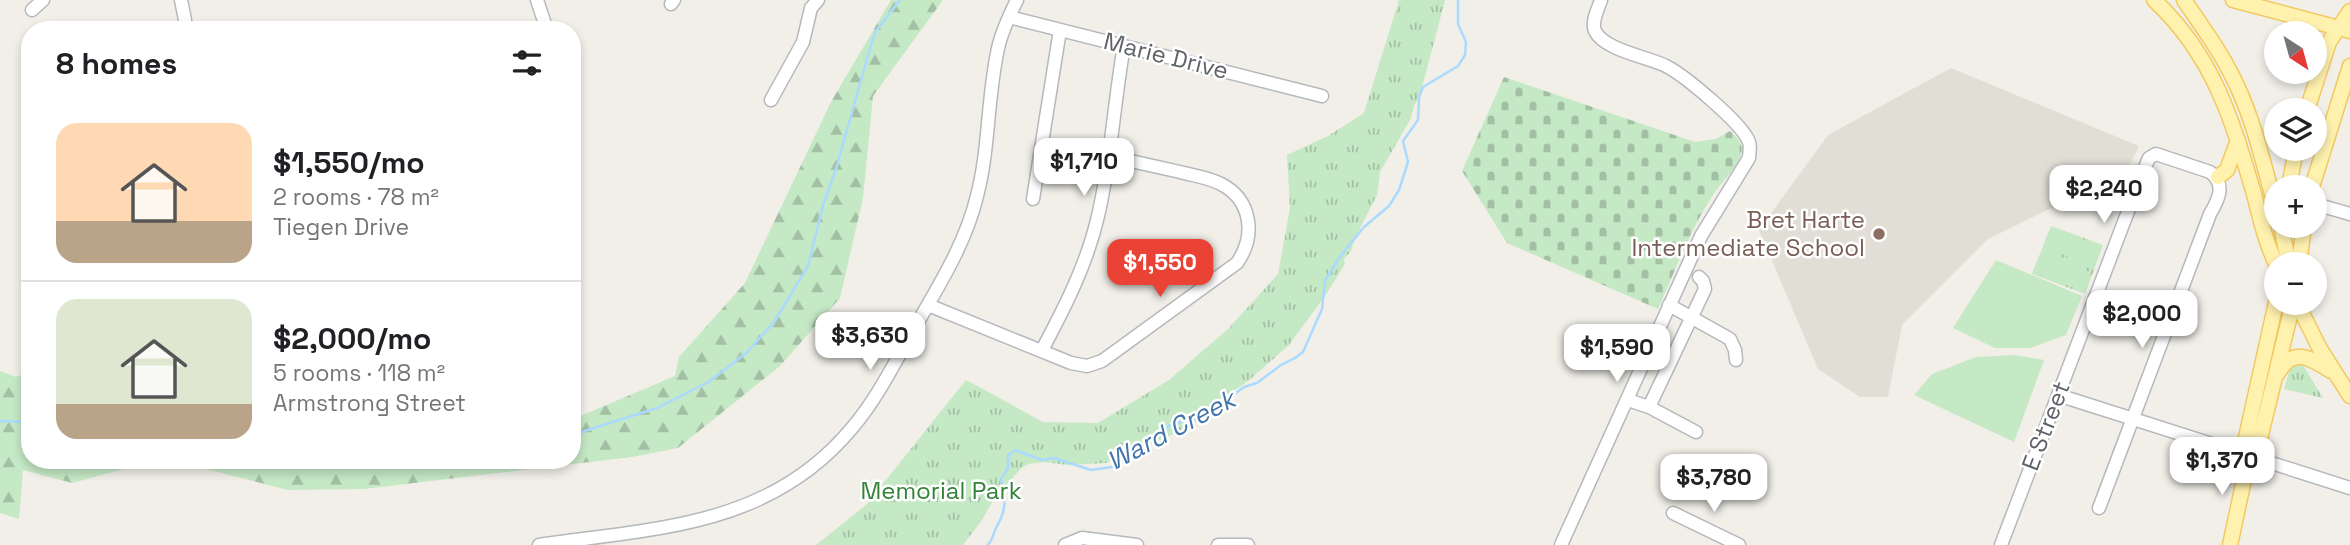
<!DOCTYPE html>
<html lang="en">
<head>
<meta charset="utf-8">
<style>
  body { margin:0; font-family:"Space Grotesk",sans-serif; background:#f6f6f6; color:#202124; height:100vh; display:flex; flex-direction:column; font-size:26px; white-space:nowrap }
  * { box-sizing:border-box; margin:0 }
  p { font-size:23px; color:#757577 }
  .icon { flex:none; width:38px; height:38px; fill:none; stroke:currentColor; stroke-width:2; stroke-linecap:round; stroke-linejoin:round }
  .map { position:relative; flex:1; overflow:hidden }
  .panel { position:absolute; left:21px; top:21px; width:560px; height:448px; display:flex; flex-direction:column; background:#fff; border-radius:28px; box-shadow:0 4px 10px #0003 }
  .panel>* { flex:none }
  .needle { width:46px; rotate:144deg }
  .controls { position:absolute; left:2264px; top:21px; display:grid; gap:14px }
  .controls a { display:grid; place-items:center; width:63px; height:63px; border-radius:50%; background:#fff; box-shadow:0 4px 10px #0003; font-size:35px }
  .price { position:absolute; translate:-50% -60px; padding:0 16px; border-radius:14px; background:#fff; color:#222; font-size:23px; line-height:46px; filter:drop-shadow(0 2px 4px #0008) }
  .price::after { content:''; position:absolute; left:50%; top:42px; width:21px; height:16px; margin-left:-10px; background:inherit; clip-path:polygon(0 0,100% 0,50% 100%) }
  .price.on { background:#ea4335; color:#fff }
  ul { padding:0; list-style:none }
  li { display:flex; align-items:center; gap:21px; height:175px; padding:0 35px }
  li+li { border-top:2px solid #e0e0e0 }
  li span { display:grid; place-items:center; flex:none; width:196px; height:140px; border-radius:21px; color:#555 }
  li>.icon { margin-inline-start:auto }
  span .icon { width:84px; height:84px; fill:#fffc; stroke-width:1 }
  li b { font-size:30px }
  h2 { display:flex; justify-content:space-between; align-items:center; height:84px; padding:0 35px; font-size:30px }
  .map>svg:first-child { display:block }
  .education { fill:#e1ded6 }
  .grass { fill:url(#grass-tufts) }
  .forest { fill:url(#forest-firs) }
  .cemetery { fill:url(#cemetery-stones) }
  .garden { fill:#c5e8c5 }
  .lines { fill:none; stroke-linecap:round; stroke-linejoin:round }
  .stream { stroke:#aadaff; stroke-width:2.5 }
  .minor-casing { stroke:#b5b8bc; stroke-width:15 }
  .major-casing { stroke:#f2c960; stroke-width:17 }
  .minor { stroke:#fff; stroke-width:12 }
  .major { stroke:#fff2af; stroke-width:14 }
  .education-dot { fill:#8d6e63; stroke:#fff; stroke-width:2.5 }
  .labels { text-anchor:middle; stroke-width:5; stroke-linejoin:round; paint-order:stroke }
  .street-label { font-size:24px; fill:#5f6368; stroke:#fff }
  .education-label { font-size:24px; fill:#785e54; stroke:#fff; text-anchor:end }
  .park-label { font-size:24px; fill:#348238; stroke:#fff }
  .water-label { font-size:26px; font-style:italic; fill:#4174aa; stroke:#fff }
</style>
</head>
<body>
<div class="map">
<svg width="2350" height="545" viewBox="0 0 2350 545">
  <defs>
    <pattern id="grass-tufts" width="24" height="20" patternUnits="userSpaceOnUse" patternTransform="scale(1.75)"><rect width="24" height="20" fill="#c5e8c5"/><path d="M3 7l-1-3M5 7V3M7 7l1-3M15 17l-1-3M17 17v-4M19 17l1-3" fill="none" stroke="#a3c0a4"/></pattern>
    <pattern id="forest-firs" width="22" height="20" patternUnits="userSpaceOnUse" patternTransform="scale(1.75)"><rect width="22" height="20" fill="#c5e8c5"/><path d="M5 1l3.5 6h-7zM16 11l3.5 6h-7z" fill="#a3c0a4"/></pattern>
    <pattern id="cemetery-stones" width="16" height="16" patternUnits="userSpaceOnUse" patternTransform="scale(1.75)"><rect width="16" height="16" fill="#c5e8c5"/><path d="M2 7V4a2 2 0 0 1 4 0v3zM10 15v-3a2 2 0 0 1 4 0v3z" fill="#a3c0a4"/></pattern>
  </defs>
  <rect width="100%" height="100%" fill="#f1efe8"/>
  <path class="education" d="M1951,68l188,78 -12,25 -139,68 -86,86 -14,72h-28l-42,-28 -59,-139 69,-95z"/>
  <path class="grass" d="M1399,0h46l-25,95 -6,11 -3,12 -31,54 -3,23 -22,43 -4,13 -7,8 1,5 -20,32 -37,50 -40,35 -38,27 -18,18 -86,37 -38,2 -24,-3 -15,2 -8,4 -29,34 -10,18 -19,25h-147l50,-40 100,-125 77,42 55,1 71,-43 59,-51 50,-55 12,-66 -3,-53 41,-19 36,-23z
    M2051,226l52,19 -18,49 -53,-20z
    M2294,365h9l20,33 -39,-9 5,-17z"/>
  <path class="forest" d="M891,0h52l-70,96 -10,102 -23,100 -60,68 -102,82 -46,9 -268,32 -76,1 -117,-30h401v-43h6l97,-41 4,-19 66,-74 86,-181z
    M0,371l16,6 14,-6v89h127l-85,23 -49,-13 -4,49 -19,-6z"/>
  <path class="cemetery" d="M1504,77l191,65 21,-3 14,-8c8,7 14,13 11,23 -3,14 -20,28 -28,41 -23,35 -38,76 -55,114l-151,-66 -45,-72z"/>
  <path class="garden" d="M2050,229l49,19 -7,18 -49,-19z
    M2041,253l49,19 -7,18 -50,-19z
    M1996,260l86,36 -16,39 -36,13h-35l-42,-20z
    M2015,355l29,5 -30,82 -100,-47 18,-21 44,-17z"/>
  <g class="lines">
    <path class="stream" d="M0,421l30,1
      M572,435l85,-27 53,-27 36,-28 28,-31 34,-56 15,-61 13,-36 36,-128 4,-10 24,-31
      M988,545c7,-9 5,-13 10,-21 9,-15 7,-27 3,-45l7,-11v-12l7,-6 27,10 12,-2 37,12 21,-3 31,-21 12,-13 20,-10 27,-5 42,-31 13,-4 24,-18 14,-7 8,-6 19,-43 3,-28 14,-23 25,-31 25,-21 10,-16 9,-28 -5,-21 15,-21 1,-23 4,-10 35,-21 7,-11 1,-13 -8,-18v-24"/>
    <g class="minor-casing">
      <path id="minor" d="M181,0l4,20 -1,10
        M537,0l10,30
        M671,4l3,-4
        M32,10l11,-10
        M1009,17l313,79
        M771,100l32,-58 8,-34 7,-8
        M1033,199l27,-169
        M2315,204l35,10
        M928,305l143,58 16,3 15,-5 135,-98c19,-27 15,-63 -16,-79 -11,-6 -25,-8 -37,-11 -25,-6 -50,-11 -75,-17
        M1669,305l61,34 5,11 1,10
        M1042,350c23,-43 45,-86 56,-134 13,-55 16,-114 26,-170
        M2058,395l292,93
        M1628,400l21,7 47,25
        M1649,407l56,-118 -2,-8 -4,-4
        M1673,513l66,32
        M539,545c117,-17 231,-18 313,-117 24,-28 41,-62 59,-94 25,-44 54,-88 66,-138 13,-50 10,-102 22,-152 4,-15 11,-30 18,-44
        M1065,545l17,-7 55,7
        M1218,545h30
        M1561,545l140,-309 48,-78c0,-5 2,-11 0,-16 -6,-18 -65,-67 -83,-76 -18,-9 -62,-16 -71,-35 -4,-9 3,-22 6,-31
        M2001,545l142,-373 6,-14 7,-4 54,18c16,12 9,27 0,42l-111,294"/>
    </g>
    <g class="major-casing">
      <path id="major" d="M2154,0c59,55 78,119 100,194 6,24 12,50 23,72
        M2184,0c19,28 40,56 54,88 18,39 27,83 39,124
        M2233,0l117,31
        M2307,110l22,-68 21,-31
        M2218,177l9,-7 11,-30
        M2289,187l7,-38
        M2312,187l38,-121
        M2281,226l8,38
        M2299,264l5,-38
        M2297,303l23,46 30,47
        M2278,373c15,-27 33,-15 53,-2
        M2249,456l9,-9 35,-144
        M2230,545l19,-89 -4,-14 32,-144"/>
    </g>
    <use href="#minor" class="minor"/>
    <use href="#major" class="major"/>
  </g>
  <circle class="education-dot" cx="1879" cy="234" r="7"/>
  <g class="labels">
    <g class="street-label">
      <text transform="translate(1166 56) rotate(14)" y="8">Marie Drive</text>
      <text transform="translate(2046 426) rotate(-69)" y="8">E Street</text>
    </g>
    <g class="education-label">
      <text x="1865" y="228">Bret Harte<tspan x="1865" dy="28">Intermediate School</tspan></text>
    </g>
    <g class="park-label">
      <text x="941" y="499">Memorial Park</text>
    </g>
    <g class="water-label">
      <text transform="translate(1171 430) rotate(-28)" y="9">Ward Creek</text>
    </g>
  </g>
</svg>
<div class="controls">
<a><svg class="needle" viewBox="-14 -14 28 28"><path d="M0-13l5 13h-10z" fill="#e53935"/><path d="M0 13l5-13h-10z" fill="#757577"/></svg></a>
<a><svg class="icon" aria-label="layers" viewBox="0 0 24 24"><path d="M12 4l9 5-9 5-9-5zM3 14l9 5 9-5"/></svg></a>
<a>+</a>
<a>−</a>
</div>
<b class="price" style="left:1084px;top:198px">$1,710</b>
<b class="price" style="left:2104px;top:225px">$2,240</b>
<b class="price on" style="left:1160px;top:299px">$1,550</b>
<b class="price" style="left:2142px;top:350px">$2,000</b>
<b class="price" style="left:870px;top:372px">$3,630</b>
<b class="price" style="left:1617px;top:384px">$1,590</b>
<b class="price" style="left:2222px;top:497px">$1,370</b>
<b class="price" style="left:1714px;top:514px">$3,780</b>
<section class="panel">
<h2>8 homes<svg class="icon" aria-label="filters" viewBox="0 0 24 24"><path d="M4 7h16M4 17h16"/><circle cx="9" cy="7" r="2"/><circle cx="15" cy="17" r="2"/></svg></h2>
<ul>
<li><span style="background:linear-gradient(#ffd9b3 70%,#b9a48a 0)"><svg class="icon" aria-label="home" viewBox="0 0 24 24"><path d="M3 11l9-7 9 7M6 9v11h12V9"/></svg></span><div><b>$1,550/mo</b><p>2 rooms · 78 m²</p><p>Tiegen Drive</p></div></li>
<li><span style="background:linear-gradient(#dfe7d0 75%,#b9a48a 0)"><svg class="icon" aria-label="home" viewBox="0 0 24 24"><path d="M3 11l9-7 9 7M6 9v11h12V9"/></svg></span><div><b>$2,000/mo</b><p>5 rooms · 118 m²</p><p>Armstrong Street</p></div></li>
</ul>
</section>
</div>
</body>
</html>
